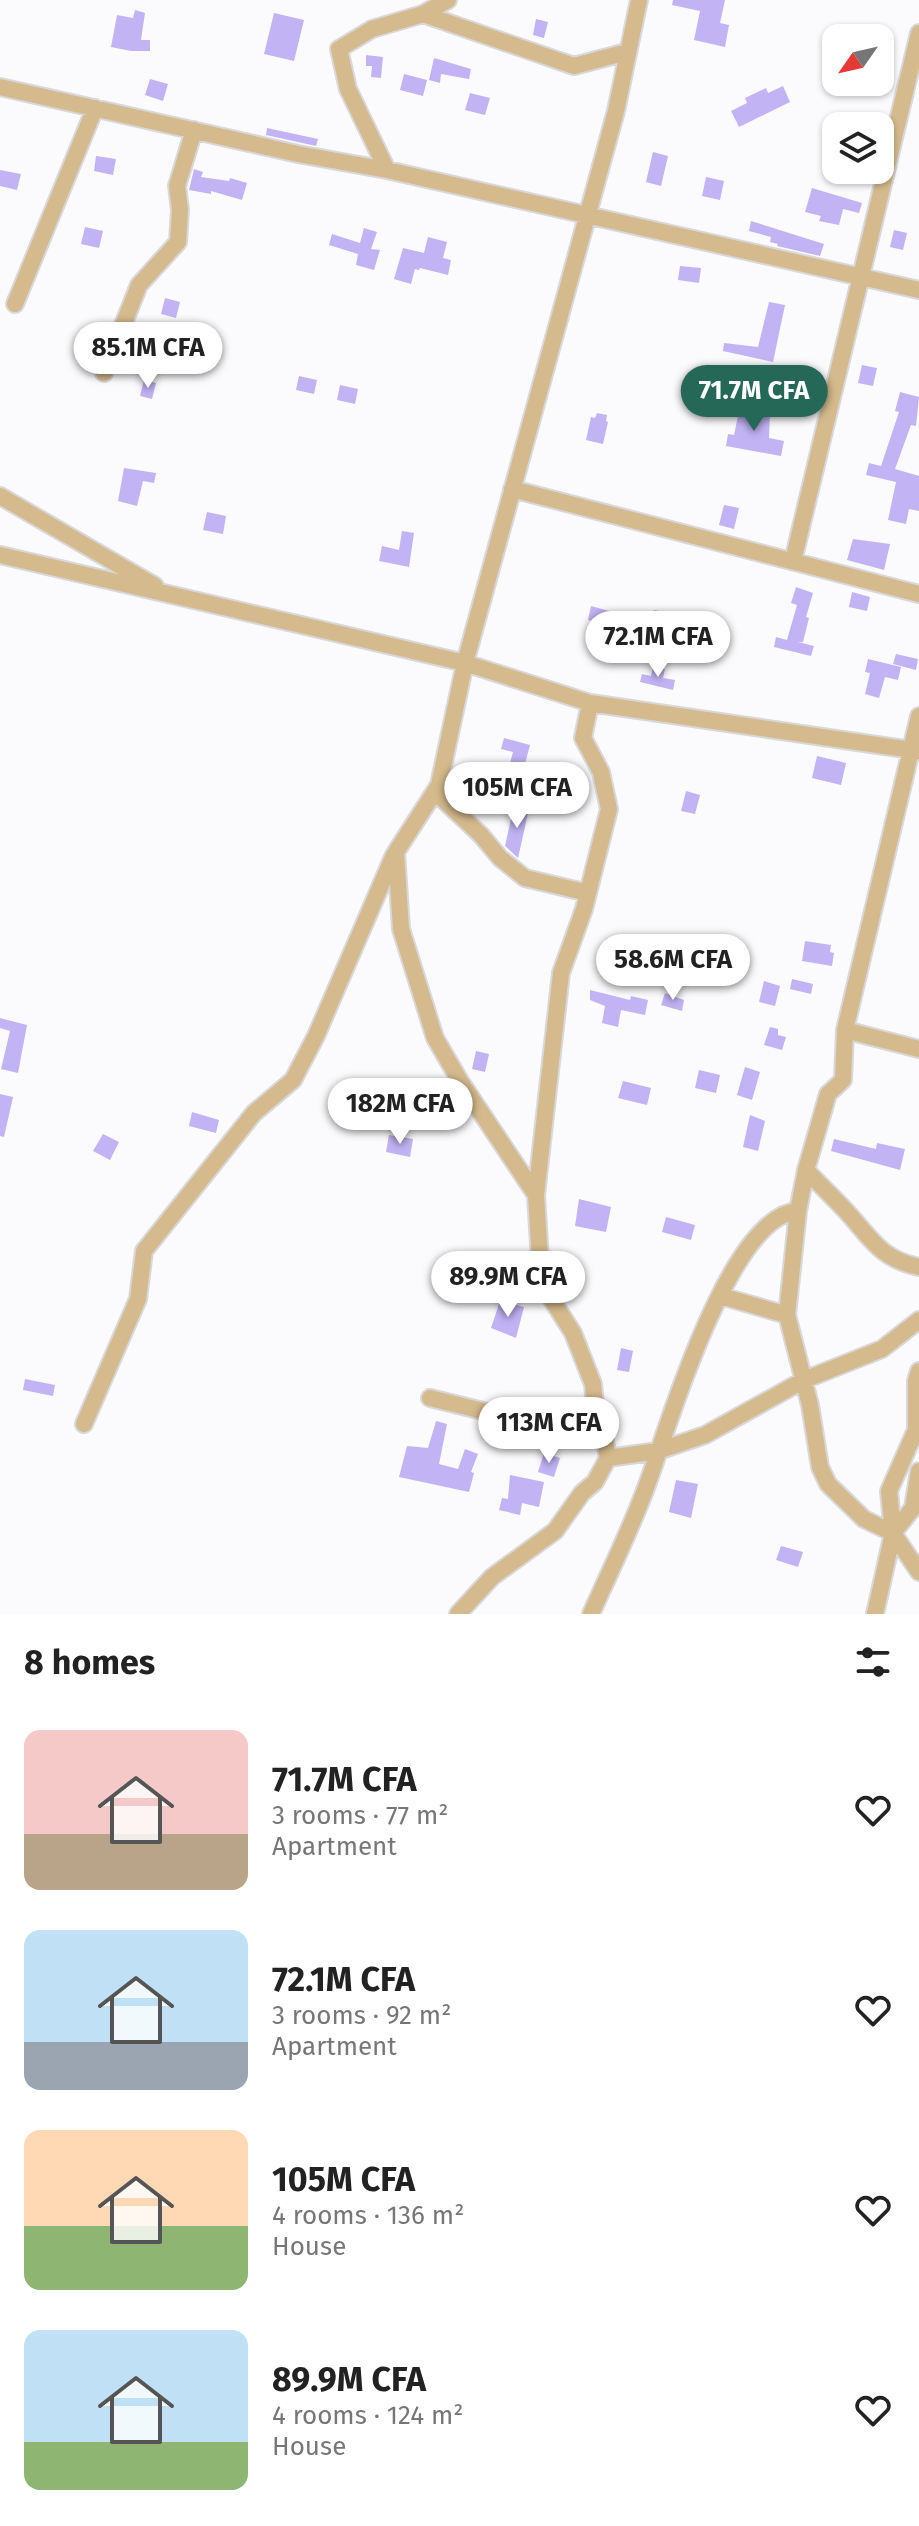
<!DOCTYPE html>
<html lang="en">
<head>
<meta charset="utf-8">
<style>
  body { margin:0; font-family:"Fira Sans",sans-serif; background:#f2f2f2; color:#222; height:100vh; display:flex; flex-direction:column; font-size:30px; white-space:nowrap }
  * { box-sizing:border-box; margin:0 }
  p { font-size:26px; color:#767676 }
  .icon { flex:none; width:44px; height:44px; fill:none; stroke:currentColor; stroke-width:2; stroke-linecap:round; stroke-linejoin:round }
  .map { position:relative; height:1614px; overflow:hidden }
  .details { display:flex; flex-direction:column; background:#fff; flex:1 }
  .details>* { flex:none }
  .needle { width:52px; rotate:236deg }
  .tools { position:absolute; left:822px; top:24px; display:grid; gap:16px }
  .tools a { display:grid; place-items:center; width:72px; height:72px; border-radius:16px; background:#fff; box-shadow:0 2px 6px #0004; font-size:40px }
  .price { position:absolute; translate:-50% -68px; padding:0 18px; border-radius:28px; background:#fff; color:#222; font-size:26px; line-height:52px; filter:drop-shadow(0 2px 4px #0008) }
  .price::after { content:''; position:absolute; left:50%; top:48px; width:24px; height:18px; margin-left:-12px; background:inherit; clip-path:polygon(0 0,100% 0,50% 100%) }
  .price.selected { background:#266858; color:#fff }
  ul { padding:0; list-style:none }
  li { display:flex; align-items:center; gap:24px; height:200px; padding:0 24px }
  li span { display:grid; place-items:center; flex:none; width:224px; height:160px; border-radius:16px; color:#555 }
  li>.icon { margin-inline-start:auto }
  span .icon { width:96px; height:96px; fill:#fffc; stroke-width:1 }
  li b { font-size:34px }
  h2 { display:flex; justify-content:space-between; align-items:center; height:96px; padding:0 24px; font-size:34px }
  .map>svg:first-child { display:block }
  .building { fill:#c2b3f4 }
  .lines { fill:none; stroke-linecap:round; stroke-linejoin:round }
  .minor-casing { stroke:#d8d8da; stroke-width:20 }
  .minor { stroke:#d4ba8c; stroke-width:16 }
</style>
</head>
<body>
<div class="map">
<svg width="919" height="1614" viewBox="0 0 919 1614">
  <rect width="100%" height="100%" fill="#fbfbfd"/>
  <path class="building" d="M673,0h52l-5,23 9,2 -4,22 -31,-7 6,-29 -28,-6z
    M135,10l10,3 -4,27h9v11h-19l-20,-4 6,-32 16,3z
    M274,13l30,7 -10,41 -30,-7z
    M536,19l12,3 -4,16 -11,-3z
    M366,55l17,2 -2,21 -10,-1 1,-11h-6z
    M434,58l37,11 -2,10 -28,-5 -1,9 -11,-3z
    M404,74l23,6 -4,16 -23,-6z
    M150,79l18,5 -5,17 -18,-6z
    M783,86l7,16 -51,25 -8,-16 16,-8 -2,-5 21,-10 2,5z
    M470,93l20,5 -5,17 -20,-5z
    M267,128l51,11 -2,7 -50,-11z
    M653,152l15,4 -7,30 -15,-4z
    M96,156l20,3 -3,16 -19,-4z
    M194,169l9,3 -2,5 28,4 1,-3 17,5 -5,17 -31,-9v3l-22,-4z
    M0,170l21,4 -4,16 -17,-4z
    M706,177l18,4 -4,19 -18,-4z
    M812,188l50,15 -3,10 -16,-4 -4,16 -20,-4 2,-5 -16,-4z
    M751,221l73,23 -4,12 -43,-10 1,-2 -8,-2 1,-5 -22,-6z
    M85,227l18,4 -4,17 -18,-4z
    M364,228l13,4 -6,17 9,1 -6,20 -18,-5 2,-11 -29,-9 3,-11 28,9z
    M894,230l13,3 -4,17 -13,-3z
    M428,237l19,5 -4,16 8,2 -3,15 -28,-7 -1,2 -4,-1 -4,15 -17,-5 9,-31 21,5z
    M680,266l21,2 -2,15 -21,-3z
    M165,298l15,4 -4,16 -15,-4z
    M769,302l16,3 -12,57 -50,-11 1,-8 34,4z
    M165,342l21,3 -1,11 -21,-3z
    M862,365l15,3 -4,18 -15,-3z
    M299,376l18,4 -3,14 -18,-4z
    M144,380l12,3 -4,16 -12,-3z
    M340,385l18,4 -3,15 -18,-4z
    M900,392l19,5 -3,29 -5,-1 -16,44 24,7v35l-10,-2 -3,15 -18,-4 8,-38 -30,-7 3,-12 12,3 18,-54 -4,-1z
    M740,406l30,6 -1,26 15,3 -3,15 -55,-10 2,-12 6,1z
    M597,413l10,2 -1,6 2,1 -5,22 -17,-4 5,-23 4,1z
    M124,468l32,5 -2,10 -11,-2 -6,25 -19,-5z
    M724,505l15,3 -5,21 -15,-4z
    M207,512l19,4 -3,18 -20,-4z
    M402,531l12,2 -5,34 -30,-6 3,-15 17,4z
    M853,539l37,5 -6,26 -37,-10z
    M796,587l17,6 -7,24 3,1 -6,24h-5l16,4 -3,10 -37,-9 2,-10 11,3 10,-35 -6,-2z
    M852,592l18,5 -3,14 -18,-4z
    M591,606l29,8 -3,14 -29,-8z
    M654,610l28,6 -2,14 -28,-5z
    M896,654l22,5 -2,11 -23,-6z
    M868,659l33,8 -3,13 -13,-3 -6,21 -14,-4 5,-21 -5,-1z
    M653,667l12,2 -2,9 12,2 -2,10 -33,-8 2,-8 9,2z
    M504,738l26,7 -8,30 -14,-4 5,-19 -12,-3z
    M817,756l29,7 -5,22 -29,-7z
    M686,791l14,4 -5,19 -14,-3z
    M514,805l15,4 -11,49 -13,-12z
    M805,941l26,4 -1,7 4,1 -2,13 -30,-5z
    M792,979l21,5 -2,10 -21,-5z
    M764,981l16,5 -5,20 -16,-4z
    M590,990l40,10 1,-4 17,4 -3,15 -24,-5 -3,17 -16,-4 3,-17 -15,-6z
    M665,993l19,7 -2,11 -21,-6z
    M0,1018l27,7 -9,48 -17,-4 9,-38 -10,-3z
    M770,1027l8,2v6l8,2 -4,13 -18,-5z
    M476,1051l13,3 -4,18 -13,-3z
    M745,1067l15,5 -8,28 -15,-5z
    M699,1070l21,5 -4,18 -21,-5z
    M623,1081l28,7 -4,17 -29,-7z
    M0,1094l13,3 -9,40 -4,-1z
    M192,1112l27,8 -3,13 -27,-7z
    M750,1115l15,6 -7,30 -15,-4z
    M103,1134l16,8 -9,18 -17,-9z
    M389,1135l24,4 -3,18 -24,-5z
    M834,1139l42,10 1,-6 28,6 -5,21 -69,-19z
    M579,1199l32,8 -5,25 -31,-6z
    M666,1217l29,8 -4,15 -29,-8z
    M500,1301l24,6 -8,31 -25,-10z
    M621,1348l12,3 -4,21 -12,-2z
    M25,1379l30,6 -2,11 -30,-6z
    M436,1421l11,3 -8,40 19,5 7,-20 13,5 -7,18 3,1 -5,19 -70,-15 8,-31 21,2z
    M544,1453l16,5 -6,19 -16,-5z
    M510,1475l34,7 -5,25 -17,-4 -2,12 -21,-5 3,-12 6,1z
    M676,1480l22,4 -7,34 -22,-6z
    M781,1546l22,6 -5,15 -22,-7z"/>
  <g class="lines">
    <g class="minor-casing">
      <path id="minor" d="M423,14l151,52 53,-14
        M0,87l298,67 89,16 532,120
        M387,170l-39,-81 -9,-40 33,-20 51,-15 25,-14
        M15,304l80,-196
        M104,373l35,-88 39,-43 2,-32 -3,-24 17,-56
        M512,489l407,105
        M0,496l155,90
        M0,555l465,108 125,40 329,48
        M793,561l126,-528
        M919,716l-74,314 74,19
        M435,792l46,43 19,23 25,20 63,15
        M845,1030l-2,50 -15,14 -22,76 -8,41 -11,104 23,90 10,62 8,17 36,35 29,14 26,39
        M806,1170c13,14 27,27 40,41 25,27 34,48 73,56
        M536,1195l-76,-114 -25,-43 -34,-109 -5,-77 43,-67 26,-122 151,-552 23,-111
        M721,1296l66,19
        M430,1398l175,43
        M84,1424l54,-125 6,-48 110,-138 39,-33 23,-44 78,-181
        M916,1433v-52l3,-10
        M608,1458l50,-7 47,-16 99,-55 78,-31 37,-29
        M893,1533l20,-25 6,-37
        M458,1614l34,-37 63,-46 27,-38 13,-11 13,-24 -3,-17 -8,-15 -4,-42 -20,-51 -21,-33 -12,-40 -4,-65 25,-222 23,-64 25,-100 -8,-37 -18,-34 7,-35
        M591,1614c19,-43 40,-85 56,-129 21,-57 82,-270 151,-274
        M875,1614l18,-81 -4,-42 30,-68"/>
    </g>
    <use href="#minor" class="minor"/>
  </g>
</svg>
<div class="tools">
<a><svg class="needle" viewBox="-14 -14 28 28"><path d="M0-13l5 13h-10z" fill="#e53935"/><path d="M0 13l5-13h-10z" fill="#767676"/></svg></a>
<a><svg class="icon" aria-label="layers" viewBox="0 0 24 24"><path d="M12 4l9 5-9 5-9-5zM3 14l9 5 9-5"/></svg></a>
</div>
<b class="price" style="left:148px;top:390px">85.1M CFA</b>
<b class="price selected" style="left:754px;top:433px">71.7M CFA</b>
<b class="price" style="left:658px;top:679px">72.1M CFA</b>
<b class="price" style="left:517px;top:830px">105M CFA</b>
<b class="price" style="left:673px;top:1002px">58.6M CFA</b>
<b class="price" style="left:400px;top:1146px">182M CFA</b>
<b class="price" style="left:508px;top:1319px">89.9M CFA</b>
<b class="price" style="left:549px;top:1465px">113M CFA</b>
</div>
<section class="details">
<h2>8 homes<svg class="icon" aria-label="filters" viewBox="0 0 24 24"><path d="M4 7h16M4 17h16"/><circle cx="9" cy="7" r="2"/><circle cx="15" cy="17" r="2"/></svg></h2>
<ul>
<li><span style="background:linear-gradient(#f6c9c9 65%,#b9a48a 0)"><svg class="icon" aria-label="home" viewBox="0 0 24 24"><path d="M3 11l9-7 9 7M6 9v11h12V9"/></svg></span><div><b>71.7M CFA</b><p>3 rooms · 77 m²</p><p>Apartment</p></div><svg class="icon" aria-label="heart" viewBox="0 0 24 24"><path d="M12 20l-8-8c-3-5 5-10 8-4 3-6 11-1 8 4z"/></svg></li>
<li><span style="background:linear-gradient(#bfe0f5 70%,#9aa5b1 0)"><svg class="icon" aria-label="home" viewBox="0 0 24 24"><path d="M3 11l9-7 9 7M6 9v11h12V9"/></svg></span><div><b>72.1M CFA</b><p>3 rooms · 92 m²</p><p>Apartment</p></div><svg class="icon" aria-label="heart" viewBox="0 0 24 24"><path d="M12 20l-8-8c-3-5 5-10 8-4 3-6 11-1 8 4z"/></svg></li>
<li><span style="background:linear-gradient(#ffd9b3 60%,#8fb573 0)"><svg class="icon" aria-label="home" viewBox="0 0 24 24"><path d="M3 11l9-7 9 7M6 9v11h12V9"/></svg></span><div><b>105M CFA</b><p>4 rooms · 136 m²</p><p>House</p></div><svg class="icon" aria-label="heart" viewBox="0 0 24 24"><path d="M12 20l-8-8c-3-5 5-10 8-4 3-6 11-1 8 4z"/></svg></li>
<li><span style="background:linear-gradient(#bfe0f5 70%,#8fb573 0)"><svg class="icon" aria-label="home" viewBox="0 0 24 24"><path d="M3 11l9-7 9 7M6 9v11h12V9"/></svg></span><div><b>89.9M CFA</b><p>4 rooms · 124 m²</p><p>House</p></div><svg class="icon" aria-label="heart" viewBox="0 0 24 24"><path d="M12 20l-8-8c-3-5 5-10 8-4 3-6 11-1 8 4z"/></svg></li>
</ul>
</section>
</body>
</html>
